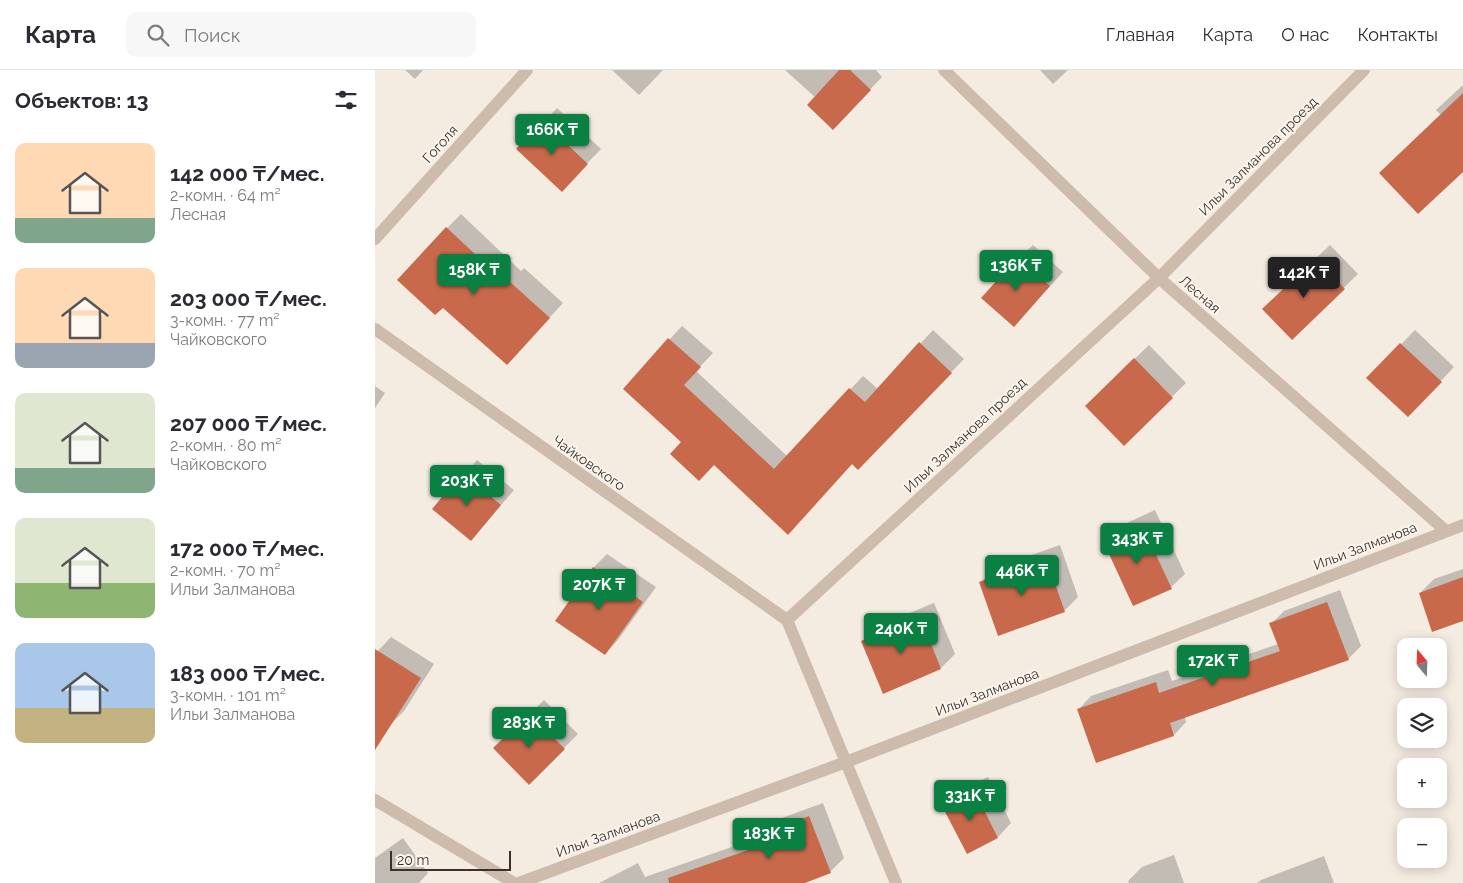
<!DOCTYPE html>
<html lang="ru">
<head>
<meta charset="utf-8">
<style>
  body { margin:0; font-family:Raleway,sans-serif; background:#f7f7f7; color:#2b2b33; height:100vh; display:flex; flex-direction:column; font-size:19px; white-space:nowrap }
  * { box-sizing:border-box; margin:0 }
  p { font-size:16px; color:#7c7c81 }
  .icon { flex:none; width:28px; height:28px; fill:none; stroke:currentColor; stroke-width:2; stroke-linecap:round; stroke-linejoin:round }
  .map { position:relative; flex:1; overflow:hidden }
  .drawer { display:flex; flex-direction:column; background:#fff; width:375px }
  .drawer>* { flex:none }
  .needle { width:32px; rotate:341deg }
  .controls { position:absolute; left:1022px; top:568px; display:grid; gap:10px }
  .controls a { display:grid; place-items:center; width:50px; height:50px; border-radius:10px; background:#fff; box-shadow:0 2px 12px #0003; font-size:25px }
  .scale { position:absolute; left:15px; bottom:12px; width:121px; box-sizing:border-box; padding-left:5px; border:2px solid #3b302b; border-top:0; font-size:14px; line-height:18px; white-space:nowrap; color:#3b302b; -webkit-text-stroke:4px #fbf5ee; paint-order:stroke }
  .price { position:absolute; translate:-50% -42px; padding:0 11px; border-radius:5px; background:#0b8043; color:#fff; font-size:16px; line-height:32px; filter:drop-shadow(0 1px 2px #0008) }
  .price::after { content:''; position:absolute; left:50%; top:30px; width:15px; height:11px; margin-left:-8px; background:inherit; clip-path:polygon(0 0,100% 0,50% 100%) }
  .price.selected { background:#222; color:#fff }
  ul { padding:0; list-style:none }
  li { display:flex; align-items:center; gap:15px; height:125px; padding:0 15px }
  li span { display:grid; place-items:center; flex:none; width:140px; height:100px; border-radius:10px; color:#555 }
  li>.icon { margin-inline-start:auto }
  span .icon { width:60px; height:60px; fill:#fffc; stroke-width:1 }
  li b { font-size:21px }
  h2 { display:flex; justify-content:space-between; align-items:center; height:60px; padding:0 15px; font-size:21px }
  header { display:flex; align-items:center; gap:30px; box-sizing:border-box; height:70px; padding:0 25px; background:#fff; border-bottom:1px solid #e1e1e2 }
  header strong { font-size:24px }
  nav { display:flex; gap:28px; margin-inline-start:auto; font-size:18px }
  .search { width:350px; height:45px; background:#f7f7f7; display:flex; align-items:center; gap:12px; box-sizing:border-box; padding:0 18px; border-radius:10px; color:#7c7c81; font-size:19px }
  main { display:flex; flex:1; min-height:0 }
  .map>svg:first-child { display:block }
  .shadow { fill:#0003 }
  .building { fill:#c8694b }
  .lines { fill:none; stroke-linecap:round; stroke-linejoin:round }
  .minor { stroke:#cdbbac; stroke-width:12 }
  .labels { text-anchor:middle; stroke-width:4; stroke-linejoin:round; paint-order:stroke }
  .street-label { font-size:14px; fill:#3b302b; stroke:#fbf5ee }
</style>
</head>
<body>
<header>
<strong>Карта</strong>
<div class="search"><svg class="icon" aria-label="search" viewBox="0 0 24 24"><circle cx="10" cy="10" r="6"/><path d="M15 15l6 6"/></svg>Поиск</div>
<nav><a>Главная</a><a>Карта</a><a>О нас</a><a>Контакты</a></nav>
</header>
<main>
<section class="drawer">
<h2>Объектов: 13<svg class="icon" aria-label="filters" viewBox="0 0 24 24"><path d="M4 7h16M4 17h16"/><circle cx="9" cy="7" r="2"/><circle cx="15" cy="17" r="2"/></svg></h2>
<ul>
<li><span style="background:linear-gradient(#ffd9b3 75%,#7fa58c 0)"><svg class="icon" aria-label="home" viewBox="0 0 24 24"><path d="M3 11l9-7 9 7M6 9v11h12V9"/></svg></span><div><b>142 000 ₸/мес.</b><p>2-комн. · 64 m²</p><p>Лесная</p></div></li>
<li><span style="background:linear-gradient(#ffd9b3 75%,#9aa5b1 0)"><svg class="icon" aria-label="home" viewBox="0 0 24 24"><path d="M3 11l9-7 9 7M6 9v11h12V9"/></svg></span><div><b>203 000 ₸/мес.</b><p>3-комн. · 77 m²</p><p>Чайковского</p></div></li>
<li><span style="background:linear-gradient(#dfe7d0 75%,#7fa58c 0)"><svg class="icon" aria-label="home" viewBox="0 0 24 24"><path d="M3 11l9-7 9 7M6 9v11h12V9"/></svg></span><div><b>207 000 ₸/мес.</b><p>2-комн. · 80 m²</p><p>Чайковского</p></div></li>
<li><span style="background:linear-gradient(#dfe7d0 65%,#8fb573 0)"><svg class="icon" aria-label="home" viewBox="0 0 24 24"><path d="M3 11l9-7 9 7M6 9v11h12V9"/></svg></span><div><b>172 000 ₸/мес.</b><p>2-комн. · 70 m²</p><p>Ильи Залманова</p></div></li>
<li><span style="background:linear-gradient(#a9c7e8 65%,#c2b280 0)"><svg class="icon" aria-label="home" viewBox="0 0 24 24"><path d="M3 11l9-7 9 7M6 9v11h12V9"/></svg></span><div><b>183 000 ₸/мес.</b><p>3-комн. · 101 m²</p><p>Ильи Залманова</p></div></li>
</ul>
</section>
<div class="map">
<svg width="1088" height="813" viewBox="0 0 1088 813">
  <rect width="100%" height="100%" fill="#f4ebe1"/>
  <path class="shadow" d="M30,0h18l-8,9z
    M237,0h51l-24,25z
    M410,0h91l6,7 -37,39 -29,-18z
    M665,0h28l-15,14z
    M1088,15v85l-45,43 23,-98 -5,-5z
    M182,38l44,41 -26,27 -57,-27z
    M86,144l60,57 3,-3 39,35 -56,61 -60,-136z
    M658,175l30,27 -36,39 -8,-53z
    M955,175l28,29 -66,64 -15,-43z
    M307,256l31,27 -17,18 91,85 76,-80 15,13 55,-59 31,29 -106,109 -5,-5 -53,57 -117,-78 -59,-53z
    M1040,260l39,37 -33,35 -53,-24z
    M774,275l37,38 -62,61 -24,-52z
    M0,316l10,7 -10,15z
    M102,390l37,30 -43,50 -37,-31z
    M780,440l30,64 -14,13 -67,-46 14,-14z
    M685,475l18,52 -14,14 -83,-29 14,-14z
    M232,484l49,33 -38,53 -13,14 -48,-33 37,-54z
    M1088,499v51l-30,10 -13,-37 14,-14z
    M965,520l21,56 -13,13 -163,58 1,5 -12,13 -95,-26 12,-13 77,-26 4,11 106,-37 -7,-20 13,-13z
    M559,533l21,51 -14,14 -78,-27 13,-14z
    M16,567l43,27 -30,47 -14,14 -15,-10v-61z
    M169,630l34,34 -49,49 -34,-35z
    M613,707l23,46 -13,14 -55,-31 14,-14z
    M448,733l21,55 -14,14 -29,11h-202l39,-20 7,14 113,-39 -1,-2 14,-14z
    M28,768l25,35 -9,10h-44v-25z
    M799,785l10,28h-55l-1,-2 14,-14z
    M949,786l10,27h-77l4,-3z"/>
  <path class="building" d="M464,0h11l21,20 -38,40 -26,-25z
    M1088,23v79l-45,42 -39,-41z
    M167,51l46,43 -26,28 -46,-43z
    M71,157l61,57 2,-3 41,37 -43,47 -64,-57 -8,7 -38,-35z
    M643,187l32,29 -36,41 -33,-29z
    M941,188l29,31 -53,51 -30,-31z
    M293,268l33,29 -17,18 90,84 75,-81 16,14 54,-60 33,31 -94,97 -6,-6 -64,71 -74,-70 -15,16 -29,-27 11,-12 -58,-53z
    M1025,273l42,39 -34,35 -42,-39z
    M759,288l39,40 -49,48 -39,-40z
    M87,403l39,32 -30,36 -39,-32z
    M766,453l31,66 -39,17 -30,-65z
    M671,488l19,54 -67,24 -19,-54z
    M218,497l50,35 -38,53 -50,-34z
    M1088,507v44l-31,11 -13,-39z
    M952,532l22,58 -179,63 4,13 -78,27 -19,-54 79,-27 3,11 121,-42 -11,-28z
    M545,546l21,53 -58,25 -22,-53z
    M0,579l46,29 -46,72z
    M154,643l36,36 -36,36 -36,-37z
    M599,720l24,48 -31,16 -25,-48z
    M434,746l22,57 -26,10h-136l-1,-5 92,-32 -4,-10z"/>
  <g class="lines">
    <path class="minor" d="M569,0l215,208 287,253
      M0,169l152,-169
      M0,259l412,291
      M412,550l372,-342 205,-208
      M412,550l109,263
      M0,730l139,83
      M144,813l327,-121 617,-237"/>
  </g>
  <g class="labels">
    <g class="street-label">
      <text transform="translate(65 74) rotate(-48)" y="5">Гоголя</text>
      <text transform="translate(883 86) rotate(-45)" y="5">Ильи Залманова проезд</text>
      <text transform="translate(825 224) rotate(41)" y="5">Лесная</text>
      <text transform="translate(590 365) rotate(-43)" y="5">Ильи Залманова проезд</text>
      <text transform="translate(214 393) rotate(35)" y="5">Чайковского</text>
      <text transform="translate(990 476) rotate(-21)" y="5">Ильи Залманова</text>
      <text transform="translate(612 622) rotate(-21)" y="5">Ильи Залманова</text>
      <text transform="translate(233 764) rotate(-20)" y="5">Ильи Залманова</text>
    </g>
  </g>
</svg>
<div class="controls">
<a><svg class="needle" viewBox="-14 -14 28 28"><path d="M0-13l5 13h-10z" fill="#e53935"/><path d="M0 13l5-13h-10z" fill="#7c7c81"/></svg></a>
<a><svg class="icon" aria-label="layers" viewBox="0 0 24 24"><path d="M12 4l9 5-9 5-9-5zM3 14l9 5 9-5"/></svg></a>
<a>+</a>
<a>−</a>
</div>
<div class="scale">20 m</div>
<b class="price" style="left:177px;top:86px">166K ₸</b>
<b class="price" style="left:641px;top:222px">136K ₸</b>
<b class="price" style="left:99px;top:226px">158K ₸</b>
<b class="price selected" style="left:929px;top:229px">142K ₸</b>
<b class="price" style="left:92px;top:437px">203K ₸</b>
<b class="price" style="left:762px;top:495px">343K ₸</b>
<b class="price" style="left:647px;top:527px">446K ₸</b>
<b class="price" style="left:224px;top:541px">207K ₸</b>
<b class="price" style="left:526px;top:585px">240K ₸</b>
<b class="price" style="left:838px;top:617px">172K ₸</b>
<b class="price" style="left:154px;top:679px">283K ₸</b>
<b class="price" style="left:595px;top:752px">331K ₸</b>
<b class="price" style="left:394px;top:790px">183K ₸</b>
</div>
</main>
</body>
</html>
